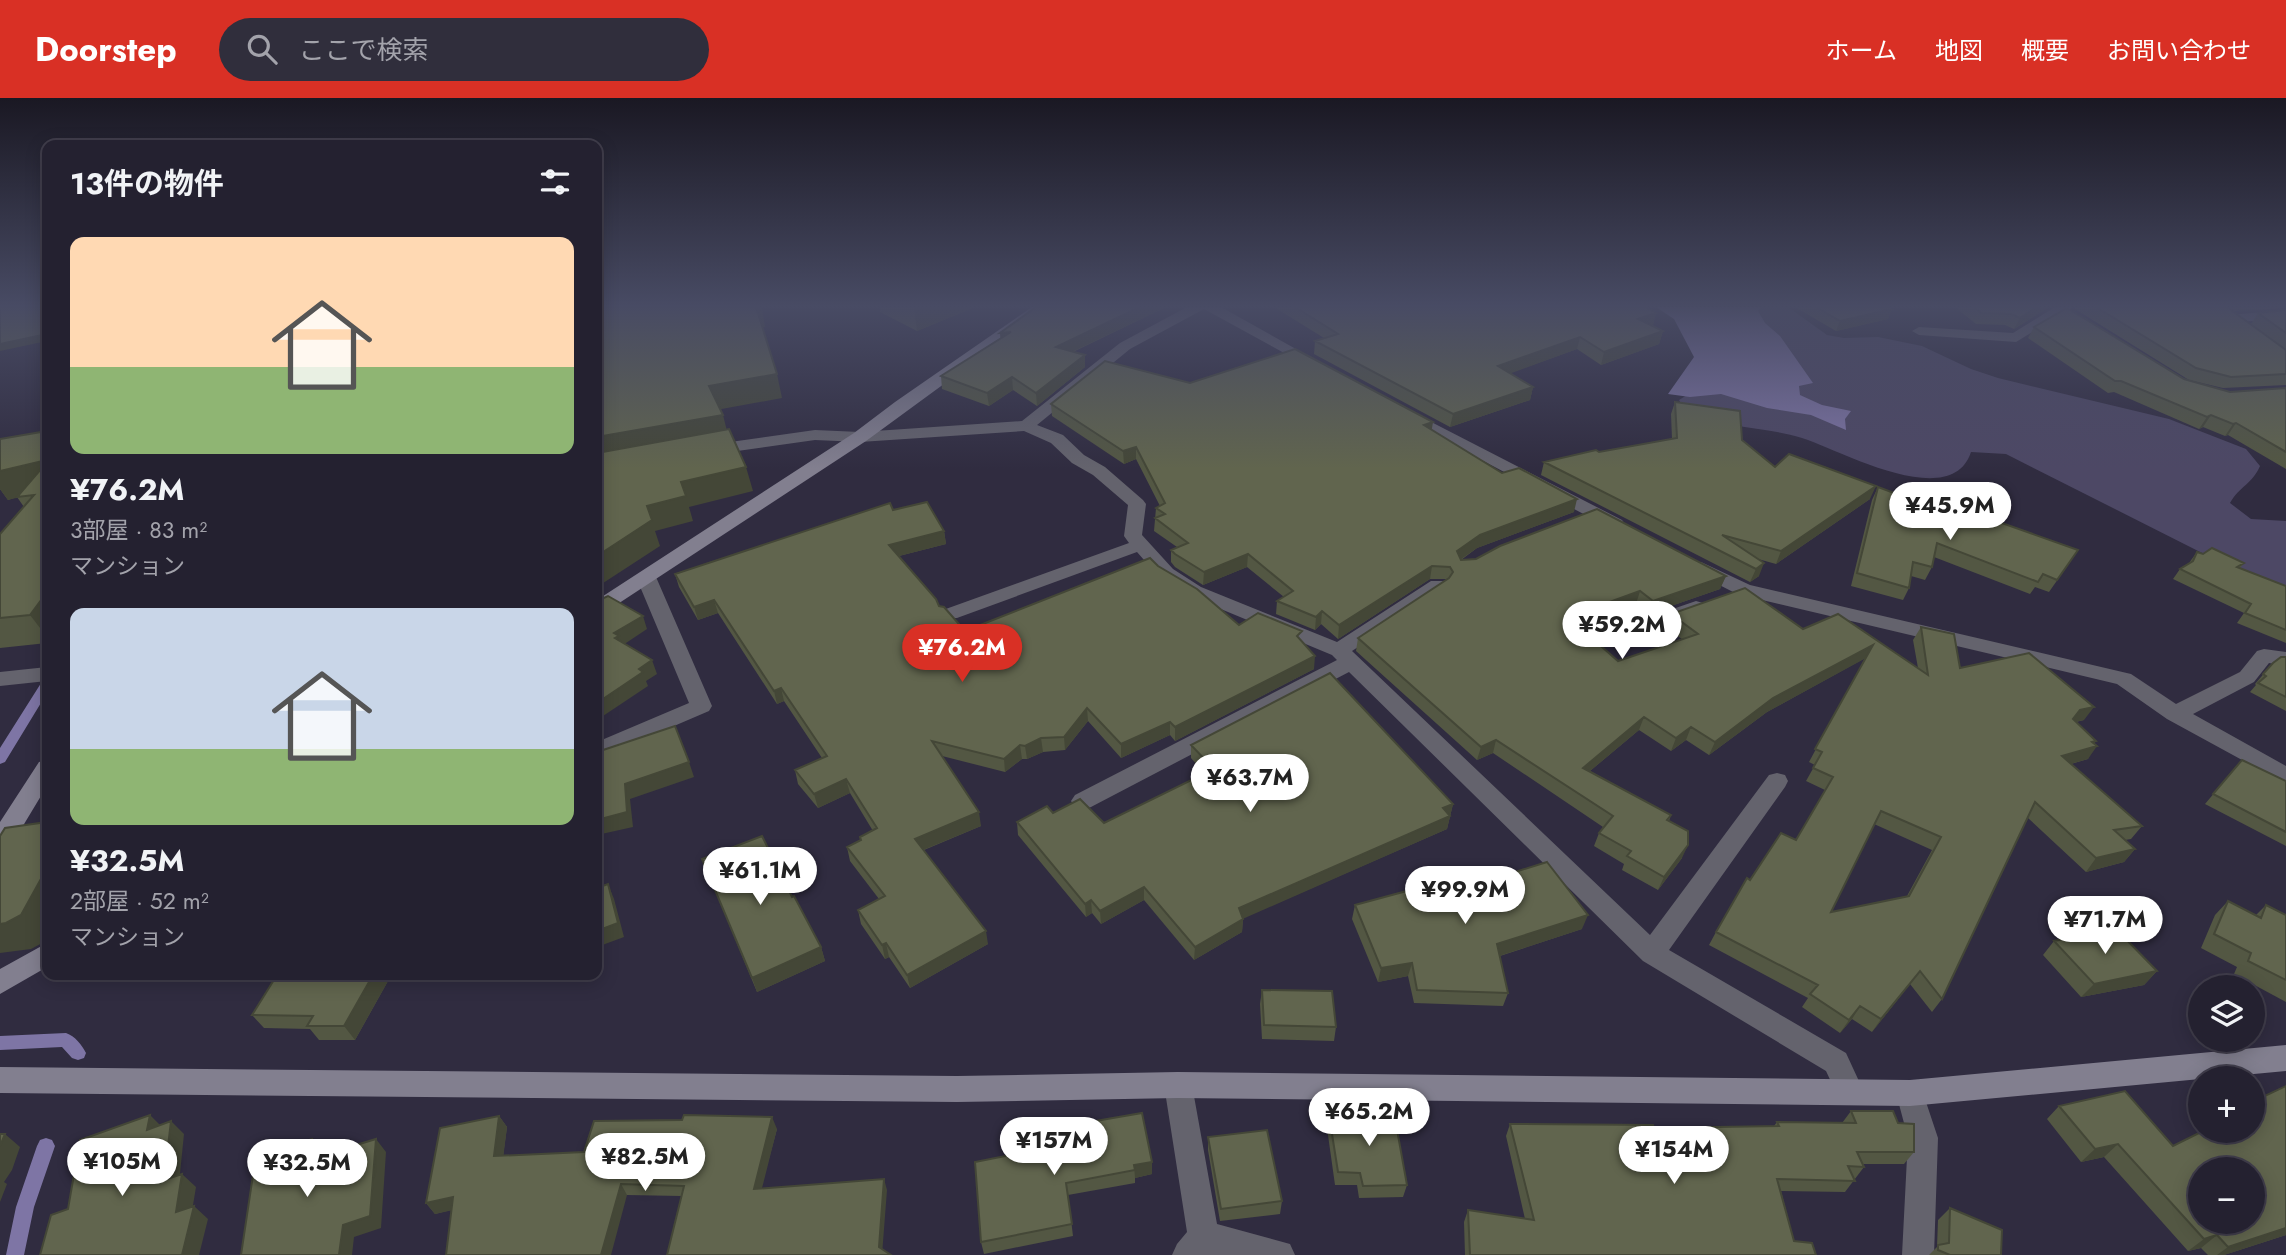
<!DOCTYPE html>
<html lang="ja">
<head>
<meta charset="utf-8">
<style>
  body { margin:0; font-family:Jost,"Noto Sans JP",sans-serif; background:#302e3c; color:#f1f3f6; height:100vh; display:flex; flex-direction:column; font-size:26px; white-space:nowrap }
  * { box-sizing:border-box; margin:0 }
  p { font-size:23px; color:#a3a3ab }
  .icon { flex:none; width:38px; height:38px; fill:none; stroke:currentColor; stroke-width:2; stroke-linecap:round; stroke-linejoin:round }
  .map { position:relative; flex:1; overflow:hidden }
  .side { position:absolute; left:42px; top:42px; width:560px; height:840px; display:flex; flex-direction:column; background:#242130; border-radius:14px; box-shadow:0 4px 18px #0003,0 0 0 2px #413e4c }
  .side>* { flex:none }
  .buttons { position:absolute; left:2188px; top:877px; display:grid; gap:14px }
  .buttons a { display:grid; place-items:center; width:77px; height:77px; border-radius:50%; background:#242130; box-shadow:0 4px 18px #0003,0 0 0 2px #413e4c; font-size:35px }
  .price { position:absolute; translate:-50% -60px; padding:0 16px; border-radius:24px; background:#fff; color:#222; font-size:23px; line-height:46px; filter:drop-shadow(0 2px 4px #0008) }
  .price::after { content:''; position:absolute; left:50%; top:42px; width:21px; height:16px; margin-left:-10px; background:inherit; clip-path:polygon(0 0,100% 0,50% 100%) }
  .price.active { background:#d93025; color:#fff }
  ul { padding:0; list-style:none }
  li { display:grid; align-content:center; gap:14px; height:371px; padding:0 28px }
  li span { display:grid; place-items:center; height:217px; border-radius:14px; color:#555 }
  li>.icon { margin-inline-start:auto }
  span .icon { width:126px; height:126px; fill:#fffc; stroke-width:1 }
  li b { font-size:30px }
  h2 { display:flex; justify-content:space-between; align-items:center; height:84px; padding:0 28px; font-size:30px }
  header { display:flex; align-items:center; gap:42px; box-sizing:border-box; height:98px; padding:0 35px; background:#d93025; color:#fff }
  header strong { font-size:33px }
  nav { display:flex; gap:38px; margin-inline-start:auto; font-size:24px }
  .search { width:490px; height:63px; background:#302e3c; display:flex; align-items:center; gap:18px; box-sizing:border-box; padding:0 24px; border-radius:38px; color:#a3a3ab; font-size:26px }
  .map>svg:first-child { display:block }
  .green { fill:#4d4865 }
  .water { fill:#7e75a5 }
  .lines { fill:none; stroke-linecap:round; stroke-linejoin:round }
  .stream { fill:#7e75a5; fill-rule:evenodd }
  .street { fill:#64636d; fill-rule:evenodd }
  .secondary { fill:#827f8f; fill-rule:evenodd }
  .wall { fill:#535743; fill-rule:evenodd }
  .shaded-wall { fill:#444737 }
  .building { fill:#61654e; stroke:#444737; stroke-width:2; fill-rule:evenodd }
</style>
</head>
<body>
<header>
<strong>Doorstep</strong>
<div class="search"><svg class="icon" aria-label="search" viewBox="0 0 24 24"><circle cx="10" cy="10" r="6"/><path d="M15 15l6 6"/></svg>ここで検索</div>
<nav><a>ホーム</a><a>地図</a><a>概要</a><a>お問い合わせ</a></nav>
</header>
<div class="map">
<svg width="2286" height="1157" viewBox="0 0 2286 1157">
  <rect width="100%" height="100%" fill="#302c40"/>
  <path class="green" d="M1754,209h34l39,28 17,3 34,-1 44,9 49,23 27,9 171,41 77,30 14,17c-7,17 -21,21 -30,37l21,16 35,2v67l-76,-31 -204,-103 -35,-2c-20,61 -131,-2 -169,-14 -23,-7 -46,-9 -69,-13 -17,-3 -34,-12 -50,-18l-4,-7 21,-13 86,4z"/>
  <path class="water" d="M1656,209h105l-3,4 7,12 15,13 33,47 -14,3 1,9 22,10 29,6 -6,8 1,11 -35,-15 -44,-7 -46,-14 -31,3 -22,-3 26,-37 -20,-38z"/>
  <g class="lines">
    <path class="stream" d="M47,581v14l-42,69 -5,2v-16l43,-68z
      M66,935c9,3 16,12 20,20l-2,5 -6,2 -6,-2 -10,-11 -62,3v-14z
      M46,1040l6,2 3,6 -21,61 -10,48h-18l10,-48 21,-61 3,-6z"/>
    <path class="street" d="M1187,209h34l100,56 -3,3h-10l-104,-57 -74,40 -93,76 26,10 21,20 21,12 38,33 3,4 -4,31 31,34 28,18 136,55 94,-61h14l3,4 -3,4 -93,62 298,284 119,-160 8,-2 8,2 3,6 -3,6 -116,163 177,103 18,39 -4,9 -10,4 -10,-4 -14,-30 -183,-110 -294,-289 -258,135 -8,3 -8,-3 -4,-6 4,-6 262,-135 -5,-5 -145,-60 -28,-18 -22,-25 -180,66h-14l-3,-4 3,-4 186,-67 -5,-7 4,-31 -35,-30 -21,-12 -21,-20 -27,-12 -164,11 -45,-2 -106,15 -8,-5 8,-5 106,-15 45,2 162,-11 98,-78z
      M2055,209h18l-57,35 -97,-7 -7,-4 7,-4 94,6z
      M2286,212v8l-56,5 -7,-4 7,-4z
      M1406,311l216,111 3,4 -9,5 -6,-1 -210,-111 -2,-3 2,-3z
      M1701,464l49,23 381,89 45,30 64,-32 17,-21 7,-2 22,3v14l-17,-3 -15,19 -61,32 93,52v18l-119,-65 -50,-35 -380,-90 -43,-22 -2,-4 2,-4z
      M646,473l10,6 56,129 -3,5 -112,48v-17l92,-39 -53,-126z
      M1696,503l7,2 3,4 -3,4 -105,38 -7,-2 -3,-5 3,-5z
      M47,569v14l-47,5v-14z
      M1178,974l10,4 4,9 25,139 73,20 5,11h-123l5,-11 10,-12 -23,-147 4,-9z
      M1910,982l10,4 18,54 -4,117h-32l6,-117 -12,-45 4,-9z"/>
    <path class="secondary" d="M1032,209h17l-183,134 -262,172 -7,2v-15l257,-167 41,-31z
      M47,662v26l-38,63 -9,2v-29l39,-60z
      M47,845v24l-47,27v-25z
      M2286,947v26l-376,35 -732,-8 -221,4 -957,-9v-26l957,9 221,-4 732,8z"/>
  </g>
  <path class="wall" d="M880,209h95l-58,24 -37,-19z
    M1036,209h130l-93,45 12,3v12l-48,39 -24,-16 -24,16 -47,-17 -1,-13 59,-38z
    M1274,209h372l10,6 -3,12h-2l12,6 -4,13 -58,21 -24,-16 -67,24 23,14 -3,13 -80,27 -136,-73 1,-13 9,-3z
    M1795,209h94l3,2 -4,10 -52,12z
    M1955,209h94l-35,22 -9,-4 -29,-1z
    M2074,209h153l59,43v35l-63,3 -34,-8 -114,-71z
    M2228,209h58v1l-52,3z
    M2286,212v40l-35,-26 7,-11z
    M2034,229l150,52 46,13 56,-4v81l-58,-34 -3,1 -22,-9 -4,2 -85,-37 -6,1 -80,-55z
    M1190,285l241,47 71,43 72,39 -97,36 -16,12 265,16 -6,13 -72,25 -12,-10 -58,21 40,36 65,-21 -17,-13 5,-13 132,15 115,39 -5,-28 8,-13 39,41 124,52 -8,2 18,21 -6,16 -17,5 71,62 -11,13 -6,1 10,9 -11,13 -38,10 -58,-54 -86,181 -10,13 -22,-28 -38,48 -20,-13 -12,14 -38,-26 6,-9 -99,-53 7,-13 34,-52 46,-40 29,-50 -19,-9 9,-16 -6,-3 56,-104 -98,54 -58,43 -23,-15 -15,11 -32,-21 -49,41 81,44 -2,6 13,37 -24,32 -36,-20 2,-6 -30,-18 5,-13 4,-6 -110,-74 -16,7 -121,-109 2,-13 89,-59h-17l-92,60 -17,-15 -6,6 -39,-16 1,-13 7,-4 -37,-30 -44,18 -28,-18 -4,-5v-12l6,-3 -23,-16 2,-23 4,-2 -24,-47 -12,5 -72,-48 -1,-12zM1874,726l58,26 -25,46 -76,16z
    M1675,304l67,38 33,27 95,32 -94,65 -18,-5 1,17 -9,6 -209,-107 3,-13 128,-23 -1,-25z
    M47,333v212l-47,5v-114l24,-27 -7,-10 -9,3 -8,-11v-48z
    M1878,389l192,75 -21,30 -14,-5 -5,7 -96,-37 -2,10 -7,13 -14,-4 -2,12 -6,12 -52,-14 21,-86z
    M893,412l51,21 2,13 -47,12 40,50 26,25 193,-65 81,59 62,15 13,29 -139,72 -5,-6 -49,23 -33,-37 -23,29 -22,2 -16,7h-5l-17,13 -63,-16 39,70 -57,24 64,94 -78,44 -21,-31 -4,2 -24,-35 -3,-14 21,-11 -29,-38 -3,-14 13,-7v-3l13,-6 -23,-38 -32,15 -20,-24 -3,-14 27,-12 -38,-57 -7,3 -59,-91 -20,7 -19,-33 -4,-13z
    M2197,454l47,11 -4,5 46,18v57l-49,-20 7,-10 -71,-34 7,-10 9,-6z
    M2286,559v54l-36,-19 6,-7 -1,-1 18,-21z
    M1191,647l262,59 -6,25 -204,89 -1,14 -48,28 -50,-60 -43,24 -9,-11 -6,4 -68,-82 -1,-13 36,-9 51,10 101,-49 -14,-16z
    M2242,662l44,21v65l-81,-42z
    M702,761l90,38 29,50 4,14 -68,31z
    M1483,784l99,47 -82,27 8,37 -5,13 -89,-3 -6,-27 -30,6 -26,-63 3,-14z
    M2228,803l28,14 10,-10 20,10v87l-52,-28 3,-7 -36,-19 14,-33z
    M2054,843l103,30 -13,14 -63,12 -38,-42z
    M277,877h127l-16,6 -33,59h-36l-9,-11 -46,-1 -12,-13z
    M1262,892l74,37 -2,14 -72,-2 -2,-35z
    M2286,988v149l-62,20h-16l-7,-7 -13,3 -84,-94 -23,5 -34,-43 12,-13 114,40 79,-16z
    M1851,1013l63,41 -10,12h-41l1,3 -19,25 -64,-1 13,50 22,14h-351l-1,-33 4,-12 57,9 -19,-83 4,-12 144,4 120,-2 3,-4 65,1z
    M1329,1017l78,70 -4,12 -44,1 -2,-13h-22l-8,-57z
    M499,1018l8,11 -4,29 81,-4 193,-23 -16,59 126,2 -206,6 -54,-1 -176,15 -16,4 -9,-11z
    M1078,1026l74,50 -17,4v5l-67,12 5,41 -89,18 -3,-12 98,-101z
    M1208,1039l74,64 -2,13 -60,7 -12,-71z
    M1950,1110l51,47h-72l8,-8 1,-27z"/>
  <path class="shaded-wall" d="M756,209h6l3,20h-4z
    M914,209h61l-58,24z
    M1140,209h26l-109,52 -1,-12z
    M2037,209h12l-35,22 6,-11z
    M1892,211l-4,10 -52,12 4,-10z
    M1656,215l-3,12 -18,6 3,-12z
    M1663,233l-4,13 -58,21 3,-13z
    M1011,234l-10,14 -1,-13z
    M47,236v7l-47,10v-7z
    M1580,239l-3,12 -82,30 3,-13z
    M1085,257v12l-48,39 -1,-13z
    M777,276l5,24 -66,12 -7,-24z
    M1012,279l1,13 -24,16 -2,-13z
    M1533,289l-3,13 -80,27 3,-13z
    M723,317l6,24 -132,24v-26z
    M2211,317l-8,12 -4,2 8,-12z
    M1433,324l-2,12 -7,-9z
    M2236,325l-8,12 -3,1 8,-12z
    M1136,349v12l-12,5 -1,-13z
    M47,362v30l-39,10 -8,-11v-18z
    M746,369l7,24 -64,16 4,14 -38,10 5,15 -63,41v-31l50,-50 34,-24z
    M1876,388l-6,13 -94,65 5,-13z
    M1577,401l-3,13 -97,36 -23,16 3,-13 23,-16z
    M944,433l2,13 -55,14 -2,-13z
    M1248,456l-1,13 -44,18 1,-13z
    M1764,465l-5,13 -9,6 6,-13z
    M1432,468l-2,13 -92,60 1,-14z
    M1726,478l-6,13 -72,25 5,-13z
    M1640,493l-4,13 -72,26 4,-13z
    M47,494v45l-17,-22z
    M714,502l4,13 -20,7 -4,-13z
    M1322,513l-1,13 -6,6 1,-13z
    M643,518l4,13 -24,16 -3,7 -6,-19z
    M1873,547l-7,13 -99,54 -58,43 6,-13 58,-44z
    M1315,558l-1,13 -139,72v-14z
    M652,562l5,14 -11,7 2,5 -51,34v-17l42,-34z
    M781,590l3,13 -7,3 -3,-13z
    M2094,609l-10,13 -14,3 10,-13z
    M1087,610l1,13 -23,29 -1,-13z
    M1644,619l-5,13 -61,51 5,-13z
    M1170,624v13l-49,23v-14z
    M1691,629l-5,13 -15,11 5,-13z
    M1041,640l2,14 -16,7 -2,-13z
    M1496,642l-3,13 -16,7 4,-13z
    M2096,643l-4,6 5,-1 -9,13 -36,10 10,-13z
    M1020,647l2,14 -17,13 -1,-13z
    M689,664l5,15 -64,22 3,28 -36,8v-15l28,-36z
    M846,681l4,14 -32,15 -4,-14z
    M1453,706l-6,25 -209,92 1,-13z
    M979,714l2,14 -63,26 -3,-13z
    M1688,747l-6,13 -24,32 6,-13z
    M2135,751l-11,13 -38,10 10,-14z
    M47,770v70l-1,3 -15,8 -31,4v-29z
    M608,786l6,15 10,38 -27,10v-16z
    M1144,789v13l-43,24 -1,-13z
    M1091,802l1,13 -6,4 -1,-13z
    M1588,817l-6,14 -89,29 4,-14z
    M1243,821l-1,13 -48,28 1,-13z
    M986,833l2,13 -78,44 -3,-13z
    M886,845l3,14 -4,2 -3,-14z
    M821,849l4,14 -68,31 -5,-14z
    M1412,865l-4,13 -30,6 3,-14z
    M1920,873l-10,13 -38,48 9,-13z
    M2157,873l-13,14 -63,12 13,-13z
    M373,877h31l-16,6 -33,59 -11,-14z
    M1860,908l-8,13 -12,14 9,-13z
    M150,1017l13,13 -16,2z
    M499,1018l8,11 -5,40 -8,-11z
    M772,1019l5,12 -18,71 -5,-11z
    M171,1023l13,13 -6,59 -14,-13z
    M5,1036l15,13 -8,23 -8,12 3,2 -7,18v-56z
    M312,1041l11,13 -1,19 -12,-12z
    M376,1041l10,13 -5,76 -27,9 -2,18h-13l4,-30z
    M2118,1046l-14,13 -23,5 14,-13z
    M1152,1064v12l-17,4 -1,-13z
    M182,1076l14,13 -5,30 3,-11 14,13 -9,36h-17l-6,-43z
    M884,1081l3,11 -5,65 -3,-8z
    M621,1086l6,11 -16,60h-10z
    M453,1099l9,11 -27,6 -9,-11z
    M2286,1130v7l-62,20h-7l11,-8z
    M2217,1137l-16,13 -13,3 16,-12z"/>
  <path class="building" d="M0,209h47v27l-47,10z
    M597,209h159l21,67 -68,12 14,29 -126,22z
    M1036,209h104l-84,40 29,8 -49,38 -24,-16 -25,16 -46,-17 70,-44 -11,1z
    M1295,209h351l10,6 -18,6 25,12 -59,21 -24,-15 -82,29 35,21 -80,27 -138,-73 23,-7z
    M1816,209h73l3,2 -52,12z
    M1974,209h63l-17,11 -9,-4 -30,-1z
    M2096,209h131l59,43v24l-55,3 -35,-9z
    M2067,210l117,71 46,13 56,-4v64l-50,-29 -3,1 -22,-9 -4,2 -86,-36h-6l-81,-54z
    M2286,212v23l-28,-20z
    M1295,251l138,73 -9,3 78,48 17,-5 58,31 -97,36 -23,16 4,9 15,-1 24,-13 97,-37 129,67 -73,25 -13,-10 -72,26 50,44 80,-27 -27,-20 74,-26 58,41 35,-15 90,61 -7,-48 33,7 6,34 69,-15 65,54 -14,3 -7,9 23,22 -4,1 5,4 -35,10 80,70 -28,4 21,19 -39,9 -61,-56 -93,197 -22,-28 -39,48 -21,-13 -11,14 -39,-26 8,-9 -102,-53 31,-54 3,2 31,-47 15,7 37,-63 -20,-9 9,-16 -7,-3 58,-104 -100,53 -58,44 -24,-15 -15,11 -32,-21 -61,51 88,47 -4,5 21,11v14l-24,32 -37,-21 4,-5 -32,-18 14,-17 -117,-76 -15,7 -123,-109 91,-60 4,-6 -3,-5 -18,-1 -93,59 -17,-14 -6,6 -39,-16 16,-10 -45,-37 -44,18 -29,-18 -4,-4 17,-7 -33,-25 10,-4 -9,-6 9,-5 -29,-56 -13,4 -72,-47 54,-43 85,22zM1881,713l60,26 -32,59 -78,16z
    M1675,304l65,9 2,29 33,27 14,-13 87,32 -95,65 -59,-16 42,28 -8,6 -212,-107 52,-12 3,2 78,-14z
    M729,331l17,38 -65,15 5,14 -39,10 5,14 -55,36v-103z
    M47,333v29l-47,11v-32z
    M47,364v130l-17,23 -30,3v-84l34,-39 -17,2z
    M1878,389l67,25 6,-7 127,45 -21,30 -14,-6 -5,8 -101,-39 -5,24 -19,-5 -4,26 -52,-15z
    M927,404l17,29 -55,14 47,54 3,7 5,1 21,24 185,-73 8,8 39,23 42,36 19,-12 44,18 -5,5 18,20 -140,71 -5,-5 -49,22 -34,-36 -23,29 -23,1 -16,8 -5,-1 -16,14 -72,-18 47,71 -64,27 71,92 -79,44 -21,-32 -4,2 -24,-35 27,-14 -38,-49 14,-7 -1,-3 17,-9 -31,-49 -32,15 -19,-24 32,-14 -46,-68 -7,3 -60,-91 -20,7 -19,-33 215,-71 3,7z
    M2212,450l32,15 -7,4 49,19v44l-41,-17 6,-9 -71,-35 13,-8 4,-9 6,2z
    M608,498l35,20 -29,17 5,3 -4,2 37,22 -13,9 4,3 -46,31v-102z
    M2281,559h5v40l-28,-14 8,-7 -3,-2 10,-11z
    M1330,575l123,131 -10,4 7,8 -211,92 4,11 -48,28 -51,-60 -44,24 -9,-11 -6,4 -68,-82 30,-16 6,7 27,-14 24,24 110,-54 -23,-24z
    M675,628l14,36 -64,22 2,28 -30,8v-68z
    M2242,662l44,21v51l-73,-38z
    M47,724v46l-26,47 -15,8 -6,1v-88l5,-8z
    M762,738l30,61 2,-1 27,51 -69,31 -50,-119z
    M1547,764l41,53 -91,29 11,49 -91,-3 -5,-27 -31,5 -26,-63 122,-33 6,10z
    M608,786l10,39 -21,8v-43z
    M2228,803l33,17 5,-13 20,10v65l-38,-19 3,-8 -37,-19z
    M2116,831l41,42 -63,13 -40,-43z
    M277,877h96l-29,51h-37l6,-10 -61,-1z
    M1262,892l70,1 4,36 -72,-2z
    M2286,988v142l-58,19 -11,-12 -13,4 -86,-95 -23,5 -36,-43 66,-15 48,55 32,-16h47v-28zM2200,1071h52v53h-52z
    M1851,1013h42l5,12 16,1v28h-57l7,15 -16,-1 7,15 -78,-2 17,62 18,2 4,12h-346l-2,-45 66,10 -24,-96 143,1 1,3 125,-2 -2,-4 79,1z
    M1142,1015l10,49 -18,3 1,5 -69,13 6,41 -91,18 -6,-80 105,-21 -2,-17z
    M1394,1015l13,72 -44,1 -3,-13 -22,-1 -9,-57z
    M150,1017l-3,15 24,-9 -7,59 18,-6 -6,38 18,-6 -12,49h-142l11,-40 17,-6 12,-69z
    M684,1017l88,2 -18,72 130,-10 -5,68 12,8h-224l17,-69 -63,-2 -20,71h-155l7,-58 -27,6 14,-75 59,-12 -5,40 90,-4 10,-31 88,-1z
    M1267,1032l15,71 -61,8 -13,-72z
    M0,1036h5l-5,12z
    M312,1041l-2,20 66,-20 -6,77 -27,9 -4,30h-98l15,-100z
    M1950,1110l52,22 -1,25h-51l-12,-5v-5l11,-2z"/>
  <linearGradient id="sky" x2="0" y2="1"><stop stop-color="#1a1823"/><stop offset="0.56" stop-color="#484b64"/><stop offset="1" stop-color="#484b64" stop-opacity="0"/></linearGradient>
  <rect width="2286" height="371" fill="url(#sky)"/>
</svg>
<div class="buttons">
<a><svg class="icon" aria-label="layers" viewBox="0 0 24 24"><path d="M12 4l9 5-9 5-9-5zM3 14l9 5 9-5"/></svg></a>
<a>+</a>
<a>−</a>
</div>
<b class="price" style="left:1950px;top:444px">¥45.9M</b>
<b class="price" style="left:1622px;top:563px">¥59.2M</b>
<b class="price active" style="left:962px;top:586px">¥76.2M</b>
<b class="price" style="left:1250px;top:716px">¥63.7M</b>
<b class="price" style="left:760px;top:809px">¥61.1M</b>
<b class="price" style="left:1465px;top:828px">¥99.9M</b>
<b class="price" style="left:2105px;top:858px">¥71.7M</b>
<b class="price" style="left:1369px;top:1050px">¥65.2M</b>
<b class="price" style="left:1054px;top:1079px">¥157M</b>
<b class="price" style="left:1674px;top:1088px">¥154M</b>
<b class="price" style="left:645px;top:1095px">¥82.5M</b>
<b class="price" style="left:122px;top:1100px">¥105M</b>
<b class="price" style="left:307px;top:1101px">¥32.5M</b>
<section class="side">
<h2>13件の物件<svg class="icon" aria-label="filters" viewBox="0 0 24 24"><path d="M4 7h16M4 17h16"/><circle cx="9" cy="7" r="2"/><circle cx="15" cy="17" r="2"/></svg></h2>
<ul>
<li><span style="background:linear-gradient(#ffd9b3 60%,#8fb573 0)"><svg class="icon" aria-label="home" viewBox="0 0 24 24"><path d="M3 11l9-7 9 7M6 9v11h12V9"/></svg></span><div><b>¥76.2M</b><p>3部屋 · 83 m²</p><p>マンション</p></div></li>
<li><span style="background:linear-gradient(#c9d6e8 65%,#8fb573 0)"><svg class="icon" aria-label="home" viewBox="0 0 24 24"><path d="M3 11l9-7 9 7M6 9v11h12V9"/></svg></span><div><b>¥32.5M</b><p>2部屋 · 52 m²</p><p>マンション</p></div></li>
</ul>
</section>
</div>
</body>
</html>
